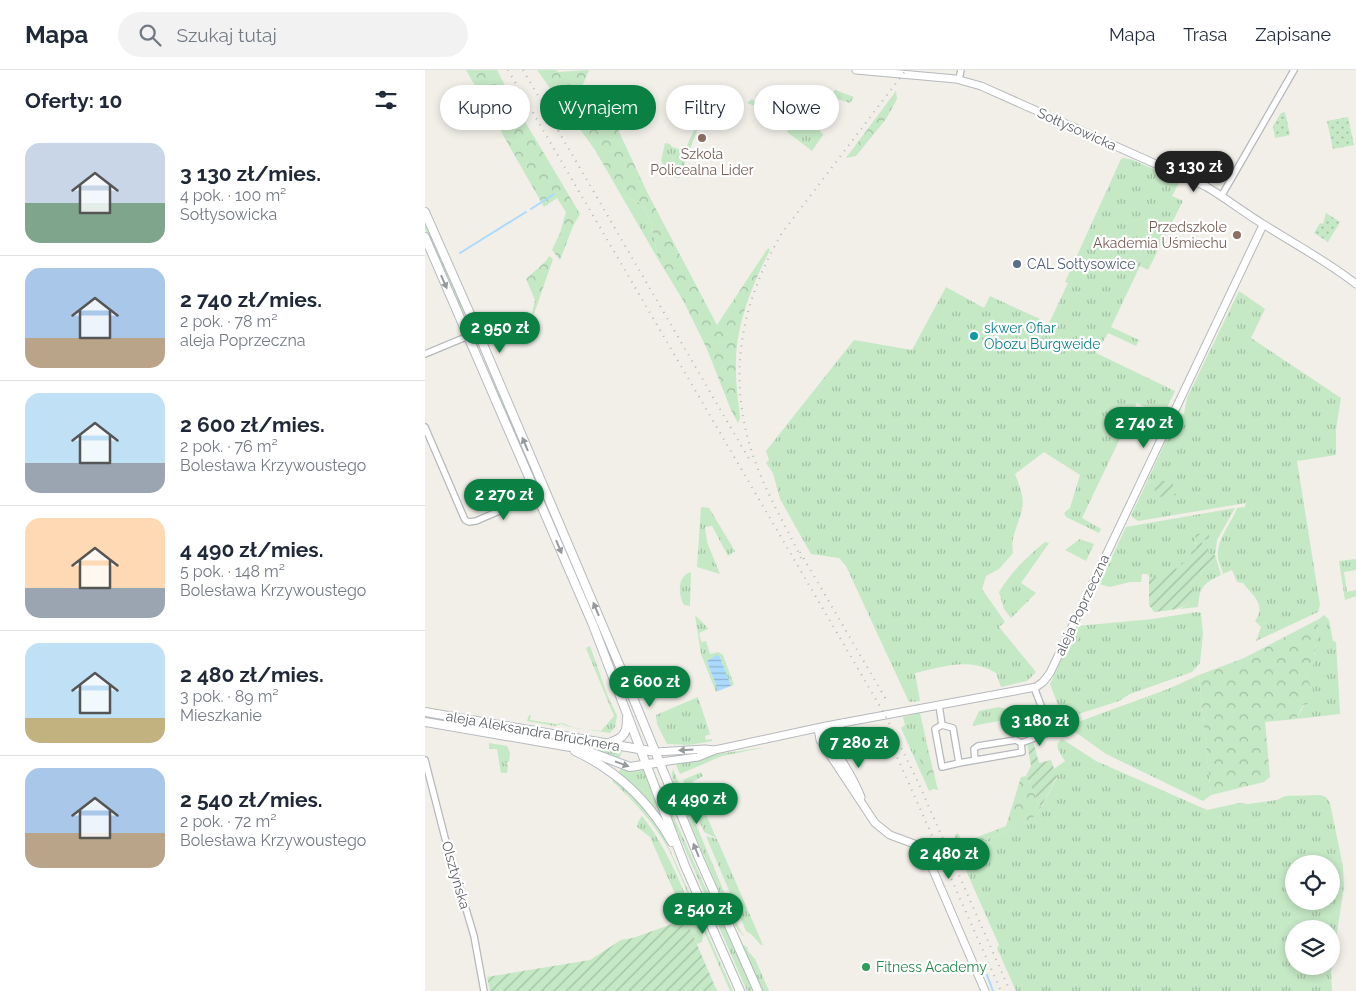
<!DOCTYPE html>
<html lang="pl">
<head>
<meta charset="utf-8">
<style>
  body { margin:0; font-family:Raleway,sans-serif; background:#f2f2f3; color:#1f2937; height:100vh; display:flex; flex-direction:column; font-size:19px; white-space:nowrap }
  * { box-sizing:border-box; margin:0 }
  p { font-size:16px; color:#747a83 }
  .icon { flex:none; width:28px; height:28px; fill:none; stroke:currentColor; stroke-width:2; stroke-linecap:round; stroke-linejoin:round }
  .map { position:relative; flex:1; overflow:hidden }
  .drawer { display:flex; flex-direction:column; background:#fff; width:425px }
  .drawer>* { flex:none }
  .banner { position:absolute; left:15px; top:15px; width:475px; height:45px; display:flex; gap:10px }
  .tools { position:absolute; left:860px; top:785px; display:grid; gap:10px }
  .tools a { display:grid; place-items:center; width:55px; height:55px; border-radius:50%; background:#fff; box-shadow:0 2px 8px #0003; font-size:25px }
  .price { position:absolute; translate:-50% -42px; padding:0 11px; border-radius:18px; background:#0b8043; color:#fff; font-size:16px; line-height:32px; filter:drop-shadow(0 1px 2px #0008) }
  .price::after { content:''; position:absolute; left:50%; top:30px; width:15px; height:11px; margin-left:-8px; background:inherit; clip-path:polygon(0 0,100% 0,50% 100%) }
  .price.current { background:#222; color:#fff }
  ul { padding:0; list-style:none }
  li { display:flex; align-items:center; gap:15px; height:125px; padding:0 25px }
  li+li { border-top:1px solid #e0e1e3 }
  li span { display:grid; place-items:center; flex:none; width:140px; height:100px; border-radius:15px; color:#555 }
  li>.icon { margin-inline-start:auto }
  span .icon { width:60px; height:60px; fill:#fffc; stroke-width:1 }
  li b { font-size:21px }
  h2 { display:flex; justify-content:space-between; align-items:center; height:60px; padding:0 25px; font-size:21px }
  .tag { padding:0 18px; border-radius:22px; background:#fff; box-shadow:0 2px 8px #0003; font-size:18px; line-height:45px }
  .tag.current { background:#0b8043; color:#fff }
  header { display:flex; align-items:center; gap:30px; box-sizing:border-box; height:70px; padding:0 25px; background:#fff; border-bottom:1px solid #e0e1e3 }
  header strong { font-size:24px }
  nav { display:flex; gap:28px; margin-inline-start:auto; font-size:18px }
  .search { width:350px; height:45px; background:#f2f2f3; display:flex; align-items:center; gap:12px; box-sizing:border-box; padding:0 18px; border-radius:28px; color:#747a83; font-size:19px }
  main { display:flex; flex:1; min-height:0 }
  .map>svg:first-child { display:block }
  .grass { fill:url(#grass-tufts); fill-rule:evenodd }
  .forest { fill:url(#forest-crowns) }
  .park { fill:url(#park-dots) }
  .garden { fill:url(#garden-furrows) }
  .water { fill:url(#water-rules) }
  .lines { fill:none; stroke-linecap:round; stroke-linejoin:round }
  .stream { stroke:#aadaff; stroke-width:2 }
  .minor-casing { stroke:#b5b8bc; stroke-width:8 }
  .tertiary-casing { stroke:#b5b8bc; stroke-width:9 }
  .secondary-casing { stroke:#b6babf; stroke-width:10 }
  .minor { stroke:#fff; stroke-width:5.5 }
  .tertiary { stroke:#fff; stroke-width:7 }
  .secondary { stroke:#fff; stroke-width:8 }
  .rail { stroke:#b6b7b8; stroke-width:2; stroke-dasharray:1 6; stroke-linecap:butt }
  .oneway { fill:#979a9d }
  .education-dot { fill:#8d6e63; stroke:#fff; stroke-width:2 }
  .service-dot { fill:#5c6f8a; stroke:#fff; stroke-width:2 }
  .culture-dot { fill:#0f9aa8; stroke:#fff; stroke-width:2 }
  .leisure-dot { fill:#2e9e5b; stroke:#fff; stroke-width:2 }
  .labels { text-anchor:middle; stroke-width:4.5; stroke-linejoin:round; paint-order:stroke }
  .street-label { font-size:14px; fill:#5f6368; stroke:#fff }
  .education-label { font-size:14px; fill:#785e54; stroke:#fff }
  .service-label { font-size:14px; fill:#4e5e75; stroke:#fff; text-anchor:start }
  .culture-label { font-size:14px; fill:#0d838f; stroke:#fff; text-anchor:start }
  .leisure-label { font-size:14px; fill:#27864d; stroke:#fff; text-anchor:start }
</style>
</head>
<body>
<header>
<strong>Mapa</strong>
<div class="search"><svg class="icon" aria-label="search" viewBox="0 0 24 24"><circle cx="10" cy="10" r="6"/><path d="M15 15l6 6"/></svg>Szukaj tutaj</div>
<nav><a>Mapa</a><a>Trasa</a><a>Zapisane</a></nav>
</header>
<main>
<section class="drawer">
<h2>Oferty: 10<svg class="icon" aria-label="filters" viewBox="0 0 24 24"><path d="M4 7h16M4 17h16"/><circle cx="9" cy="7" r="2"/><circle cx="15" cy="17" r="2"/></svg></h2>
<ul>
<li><span style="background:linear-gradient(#c9d6e8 60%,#7fa58c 0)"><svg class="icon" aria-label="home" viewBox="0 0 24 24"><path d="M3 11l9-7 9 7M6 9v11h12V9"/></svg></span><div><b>3 130 zł/mies.</b><p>4 pok. · 100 m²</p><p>Sołtysowicka</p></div></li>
<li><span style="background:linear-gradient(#a9c7e8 70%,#b9a48a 0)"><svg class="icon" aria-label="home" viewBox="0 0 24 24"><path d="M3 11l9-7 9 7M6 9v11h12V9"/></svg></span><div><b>2 740 zł/mies.</b><p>2 pok. · 78 m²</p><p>aleja Poprzeczna</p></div></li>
<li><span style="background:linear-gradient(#bfe0f5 70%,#9aa5b1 0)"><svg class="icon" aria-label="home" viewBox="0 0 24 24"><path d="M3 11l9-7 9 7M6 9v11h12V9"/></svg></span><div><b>2 600 zł/mies.</b><p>2 pok. · 76 m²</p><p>Bolesława Krzywoustego</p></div></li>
<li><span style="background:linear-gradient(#ffd9b3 70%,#9aa5b1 0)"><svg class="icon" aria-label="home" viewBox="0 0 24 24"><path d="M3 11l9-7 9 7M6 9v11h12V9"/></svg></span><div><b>4 490 zł/mies.</b><p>5 pok. · 148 m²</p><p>Bolesława Krzywoustego</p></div></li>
<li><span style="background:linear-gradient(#bfe0f5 75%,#c2b280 0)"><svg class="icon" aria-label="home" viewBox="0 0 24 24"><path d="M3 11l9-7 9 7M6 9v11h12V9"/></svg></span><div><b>2 480 zł/mies.</b><p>3 pok. · 89 m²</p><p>Mieszkanie</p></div></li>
<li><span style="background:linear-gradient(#a9c7e8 65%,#b9a48a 0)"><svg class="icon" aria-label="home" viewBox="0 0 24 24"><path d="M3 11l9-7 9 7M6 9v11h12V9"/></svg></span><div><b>2 540 zł/mies.</b><p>2 pok. · 72 m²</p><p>Bolesława Krzywoustego</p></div></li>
</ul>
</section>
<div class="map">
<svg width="931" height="921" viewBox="0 0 931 921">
  <defs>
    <pattern id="grass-tufts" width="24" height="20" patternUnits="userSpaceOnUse" patternTransform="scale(1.25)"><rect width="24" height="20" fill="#c5e8c5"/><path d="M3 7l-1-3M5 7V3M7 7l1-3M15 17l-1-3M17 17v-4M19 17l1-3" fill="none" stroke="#a3c0a4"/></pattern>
    <pattern id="forest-crowns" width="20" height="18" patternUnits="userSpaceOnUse" patternTransform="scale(1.25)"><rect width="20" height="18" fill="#c5e8c5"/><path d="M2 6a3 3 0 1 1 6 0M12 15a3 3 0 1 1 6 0" fill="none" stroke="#a3c0a4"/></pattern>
    <pattern id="park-dots" width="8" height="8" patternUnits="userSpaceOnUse" patternTransform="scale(1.25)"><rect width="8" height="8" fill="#c5e8c5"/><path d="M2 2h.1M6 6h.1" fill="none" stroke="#a3c0a4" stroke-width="1.8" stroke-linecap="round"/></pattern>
    <pattern id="garden-furrows" width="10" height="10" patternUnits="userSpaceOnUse" patternTransform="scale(1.25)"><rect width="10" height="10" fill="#c5e8c5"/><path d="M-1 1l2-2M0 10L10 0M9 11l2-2" fill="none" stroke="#a3c0a4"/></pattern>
    <pattern id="water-rules" width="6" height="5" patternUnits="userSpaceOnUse" patternTransform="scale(1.25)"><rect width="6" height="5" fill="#aadaff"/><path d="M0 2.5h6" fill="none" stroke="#8eb4d2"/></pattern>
  </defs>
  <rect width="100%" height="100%" fill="#f1efe8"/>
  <path class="grass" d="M410,20l19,7 -4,6 -16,-5 -3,8 -75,-10 1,-2 70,9z
    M327,29c10,14 44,16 60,20l11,16 -11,16 -25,-19 4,-12 -44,-17z
    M274,49l2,1 -22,59 -7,-3 -11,-15 4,-18 5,1 2,3 10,3 4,-2z
    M698,88l10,2 47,21 -8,15 11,5 -35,69 -8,-4 -29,61 28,13 -3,6 -28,-13 -12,20 79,38 -12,25 -26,-13 -55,115 19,11 -2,4 -33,-16 -2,-4 6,-5 10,-33 -36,-23 -29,22c4,11 10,23 7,35 -3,16 -12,27 -9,44l-14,16 -13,7 -4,13 23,33 -6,5 37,45 -9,9 -26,6 -5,-14c-27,-16 -52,-6 -81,0l5,28 -11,1 -63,-136 -7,-8 -28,-4 -31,-55 -7,-26 -7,-10 3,-3 -3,-9 88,-111 58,10 34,-63 38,21 6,-12 50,23 -4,3 -4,7 12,5 24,-51 -3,-1 56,-123z
    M196,125l19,8 11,18 7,38z
    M0,150l41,93 -4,2 -37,-86z
    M814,221l26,18 -14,29 90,60 -5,31v26l-39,6 23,144 -2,7 -62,29 5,-14 -6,-6c12,-16 -2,-25 -12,-38l-6,-1 -5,-12 -9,4c-1,-5 -4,-11 -5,-16 -2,-18 13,-34 19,-50l8,-1 1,-4 -108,18 -7,-5 47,-101 6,-1 3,-16z
    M49,271l35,74 98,231 -11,-23z
    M276,437l8,1 26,43 -7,5 -16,-30 -7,1 2,15 13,32 -23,-7z
    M810,438l-18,32 -2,15h-6l-7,-10v-5l-7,-6 1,15 -4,11 -11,9 -17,8h-15l-1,-3h-6l-1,8h-11l-20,5 -11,-3 27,-57z
    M655,469l14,5 -8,17 -21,-11z
    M620,472l4,1 -28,40 15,10 -25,25 -7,-9 -5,-17c12,-20 28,-35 46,-50z
    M791,488l5,17c-19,9 -21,12 -23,32l-18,2 9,-6 -1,-16z
    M931,489v11l-12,2 3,20 9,-2v6l-11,4 -6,-39z
    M266,502l-1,34 -6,-1c-6,-11 -7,-29 7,-33z
    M772,542l4,1 2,21 -3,29 -8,9 -62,22 -11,7 -50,16 -7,-1 -12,-32 27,-58 76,-7z
    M270,545l13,13v1l-9,4 2,9 5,-1 4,13 8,-2 5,3 11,30 -3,1 -11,-29 -13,4 11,30 -2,1 -15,-38z
    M899,545l5,5 4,21 3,1 4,72 -44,5 17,-29 -8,-16 8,-8 6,-47z
    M165,576l17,48 10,22 -2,11 -5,6 -40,-6 -9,-3 -6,2 -28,-5 2,-6h2l-1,5 27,4c6,-2 9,1 15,3 8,3 20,2 29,4l13,-15 -28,-68z
    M774,605l12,120 -8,6 -97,-47 -39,-28 101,-37z
    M273,627l12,37 -5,2 1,4 6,-1v2l-23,4 -22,-1 -10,-20 -1,-9z
    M574,637l7,2 10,9 -10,2v-2l-2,2 -32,6 7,-15z
    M495,643l8,36 -5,2 -3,7 10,24 -4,2 -25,-56 4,-3 -2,-8z
    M83,660l115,19 -4,10 -46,-16 -65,-11z
    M637,669l34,22 111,49 32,-7 9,1 29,-4 8,-4 35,-1 6,2 4,6 13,64 1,19 -13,86 1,19h-316l-19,-43 2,-3 -46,-104 2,-2v-4l3,-2 4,10 11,2 42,-17 22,-13 20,-37 -3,-9 11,-8c-4,-7 -13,-16 -3,-22zM869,794h37v37h-37zM869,859h37v37h-37z
    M64,673l18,3 3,7 -1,9h-2l-1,2 2,1 -1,8h-6l-4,-24h-8z
    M333,678h4l-40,8 -42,18 -4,-9c26,-11 55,-12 82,-17z
    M197,697l11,3 10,-1 24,55v2l-24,-31 -25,-22z
    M248,699l66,159 6,9 -7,-7 -9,-16 -56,-131 -1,-9z
    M229,702l51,115 21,40 28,64h-7l-93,-213 -1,-5z
    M276,702l2,4 -11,6 10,23 -13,-10 -6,-15z
    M190,708c19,15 34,33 47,54l71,159h-3l-61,-141c-15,-27 -34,-48 -57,-69z
    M267,732l12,7 12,29 -12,-6z
    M217,746c28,35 43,80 61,120l-1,6 -5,2 -47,-107 -13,-10 1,-5z
    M281,766l11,3 46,106h-2l-10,-11 -5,-3z
    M317,874l6,4 -1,2 8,9 14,32h-6l-3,-4z"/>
  <path class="forest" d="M41,0h31l17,33 66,111 -7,12 -13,34 -8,-10 8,-17 6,-21 -9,-14 -13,9z
    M112,0h19l2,2 31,-2 -13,31 31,28 3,-6 4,-2 33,71 70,133 51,-77 2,2c-17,33 -33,72 -34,110 -1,20 2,39 4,58l-2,5 -7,-13 -24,-61 -23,-47 -26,-43 -7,-38 -11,-18 -19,-8 -26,-45z
    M471,21l1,8 -11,20 -30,37 -10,2z
    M124,186l4,3 -19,55 -2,-1 3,-13 -9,-21 20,-18z
    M894,549l-6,47 -8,8 8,16 -1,13 -9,2 -7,14 -31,3 5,55 -6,5 -53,13 -12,-120 45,-17z
    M494,678l4,3 5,-2 10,41 -5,-1 -4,2 -3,-7 3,-2 -13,-31z
    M601,706l15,31 -4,8 -22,13 -42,17 -11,-2 44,-17 15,-49z"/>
  <path class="park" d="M860,42l5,23 -15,3 -2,-12 8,-13z
    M923,47l6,28 -21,4 -6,-28z
    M901,143l14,9 -12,20 -14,-9 6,-10 3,1z"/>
  <path class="garden" d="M731,411h16l4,14 -17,2 -5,-8z
    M784,463v6l-7,1v5l6,3 1,7h6l1,3 -28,29 5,4 1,6c-10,14 -24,13 -40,15l-5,-7v-28h15l1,-9 16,1v-6l11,-3 -1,-9 5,-2 -1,-15z
    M608,671l6,22 12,-3 6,17 -16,30 -15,-31 5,-10 -4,-23z
    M261,849l31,72h-227l-3,-14 103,-17 31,-20 12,-2z"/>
  <path class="water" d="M292,585l3,2 11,29 -13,5 -11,-30z"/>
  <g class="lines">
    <path class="stream" d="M106,139l23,-15
      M35,183l66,-41
      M562,905l6,16"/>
    <g class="minor-casing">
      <path id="minor" d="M534,9l2,-9
        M797,125l72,-125
        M0,284l53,-22
        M0,357l40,93 4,2 7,-1 60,-26
        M514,635l3,20 11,3 6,35 63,-11 -1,-9 -5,-3 -38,6 -4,3 1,11
        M517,655l-7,4 7,38 17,-4
        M596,673l30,-11 -17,-45
        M0,690l20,78 29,98 10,55"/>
    </g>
    <g class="tertiary-casing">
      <path id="tertiary" d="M431,0l100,9 25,7 224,100c21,12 38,26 58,38 31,20 64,37 93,60
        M393,658l2,12 55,83 15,12 27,10 10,11 58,135
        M394,658c16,21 32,44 42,69
        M405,671l5,-12 7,-6
        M231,682l49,-3 10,1 111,-24 210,-39 7,-5 7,-9 213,-448
        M236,692l37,-5 17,-7"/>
    </g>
    <g class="secondary-casing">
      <path id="secondary" d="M0,142l46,104 153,360 75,182 59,133
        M0,167l168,388 92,241 55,125
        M0,642l231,40
        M0,652l157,27 48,18 31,-5
        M186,672c14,-4 16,-11 16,-24
        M150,681c43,20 74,50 97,91"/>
    </g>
    <use href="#minor" class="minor"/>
    <use href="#tertiary" class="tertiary"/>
    <use href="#secondary" class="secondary"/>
    <path class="rail" d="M83,0l377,645 33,67 92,209
      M98,0l226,389
      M375,482l87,149
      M376,488c-14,-30 -31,-58 -43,-89 -33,-83 -20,-161 24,-236l124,-163
      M461,662l115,259"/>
  </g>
  <defs><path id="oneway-solid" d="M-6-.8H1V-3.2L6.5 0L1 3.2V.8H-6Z" transform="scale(1.25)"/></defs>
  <g class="oneway">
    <use href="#oneway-solid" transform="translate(19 212) rotate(66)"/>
    <use href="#oneway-solid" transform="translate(100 374) rotate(-113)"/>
    <use href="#oneway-solid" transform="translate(134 477) rotate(67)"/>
    <use href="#oneway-solid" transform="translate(171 539) rotate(-113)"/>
    <use href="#oneway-solid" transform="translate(261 680) rotate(176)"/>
    <use href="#oneway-solid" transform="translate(197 694) rotate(20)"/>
    <use href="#oneway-solid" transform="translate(271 780) rotate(-112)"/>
  </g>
  <g class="education-dot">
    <circle cx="277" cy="68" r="5"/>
    <circle cx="812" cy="165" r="5"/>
  </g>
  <circle class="service-dot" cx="592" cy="194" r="5"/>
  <circle class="culture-dot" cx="549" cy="266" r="5"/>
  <circle class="leisure-dot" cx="441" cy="897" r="5"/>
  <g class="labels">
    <g class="street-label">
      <text transform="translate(652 59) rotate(24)" y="5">Sołtysowicka</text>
      <text transform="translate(657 535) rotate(-65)" y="5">aleja Poprzeczna</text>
      <text transform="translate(108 661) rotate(10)" y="5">aleja Aleksandra Brücknera</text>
      <text transform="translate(31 805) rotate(74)" y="5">Olsztyńska</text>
    </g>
    <g class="education-label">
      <text x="277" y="89">Szkoła<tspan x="277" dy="16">Policealna Lider</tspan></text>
      <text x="802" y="162" text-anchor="end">Przedszkole<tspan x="802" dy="16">Akademia Uśmiechu</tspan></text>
    </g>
    <g class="service-label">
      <text x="602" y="199">CAL Sołtysowice</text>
    </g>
    <g class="culture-label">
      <text x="559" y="263">skwer Ofiar<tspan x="559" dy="16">Obozu Burgweide</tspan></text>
    </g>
    <g class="leisure-label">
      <text x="451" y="902">Fitness Academy</text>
    </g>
  </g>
</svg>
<div class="tools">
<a><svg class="icon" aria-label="locate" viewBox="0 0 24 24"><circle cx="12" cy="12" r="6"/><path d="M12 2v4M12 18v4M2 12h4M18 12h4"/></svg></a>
<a><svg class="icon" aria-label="layers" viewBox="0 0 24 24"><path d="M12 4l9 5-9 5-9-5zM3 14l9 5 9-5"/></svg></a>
</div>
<b class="price current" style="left:769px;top:123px">3 130 zł</b>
<b class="price" style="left:75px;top:284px">2 950 zł</b>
<b class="price" style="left:719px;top:379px">2 740 zł</b>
<b class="price" style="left:79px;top:451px">2 270 zł</b>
<b class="price" style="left:225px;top:638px">2 600 zł</b>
<b class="price" style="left:615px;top:677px">3 180 zł</b>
<b class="price" style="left:434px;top:699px">7 280 zł</b>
<b class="price" style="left:272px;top:755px">4 490 zł</b>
<b class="price" style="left:524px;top:810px">2 480 zł</b>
<b class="price" style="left:278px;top:865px">2 540 zł</b>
<div class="banner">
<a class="tag">Kupno</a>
<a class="tag current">Wynajem</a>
<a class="tag">Filtry</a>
<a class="tag">Nowe</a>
</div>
</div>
</main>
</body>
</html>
